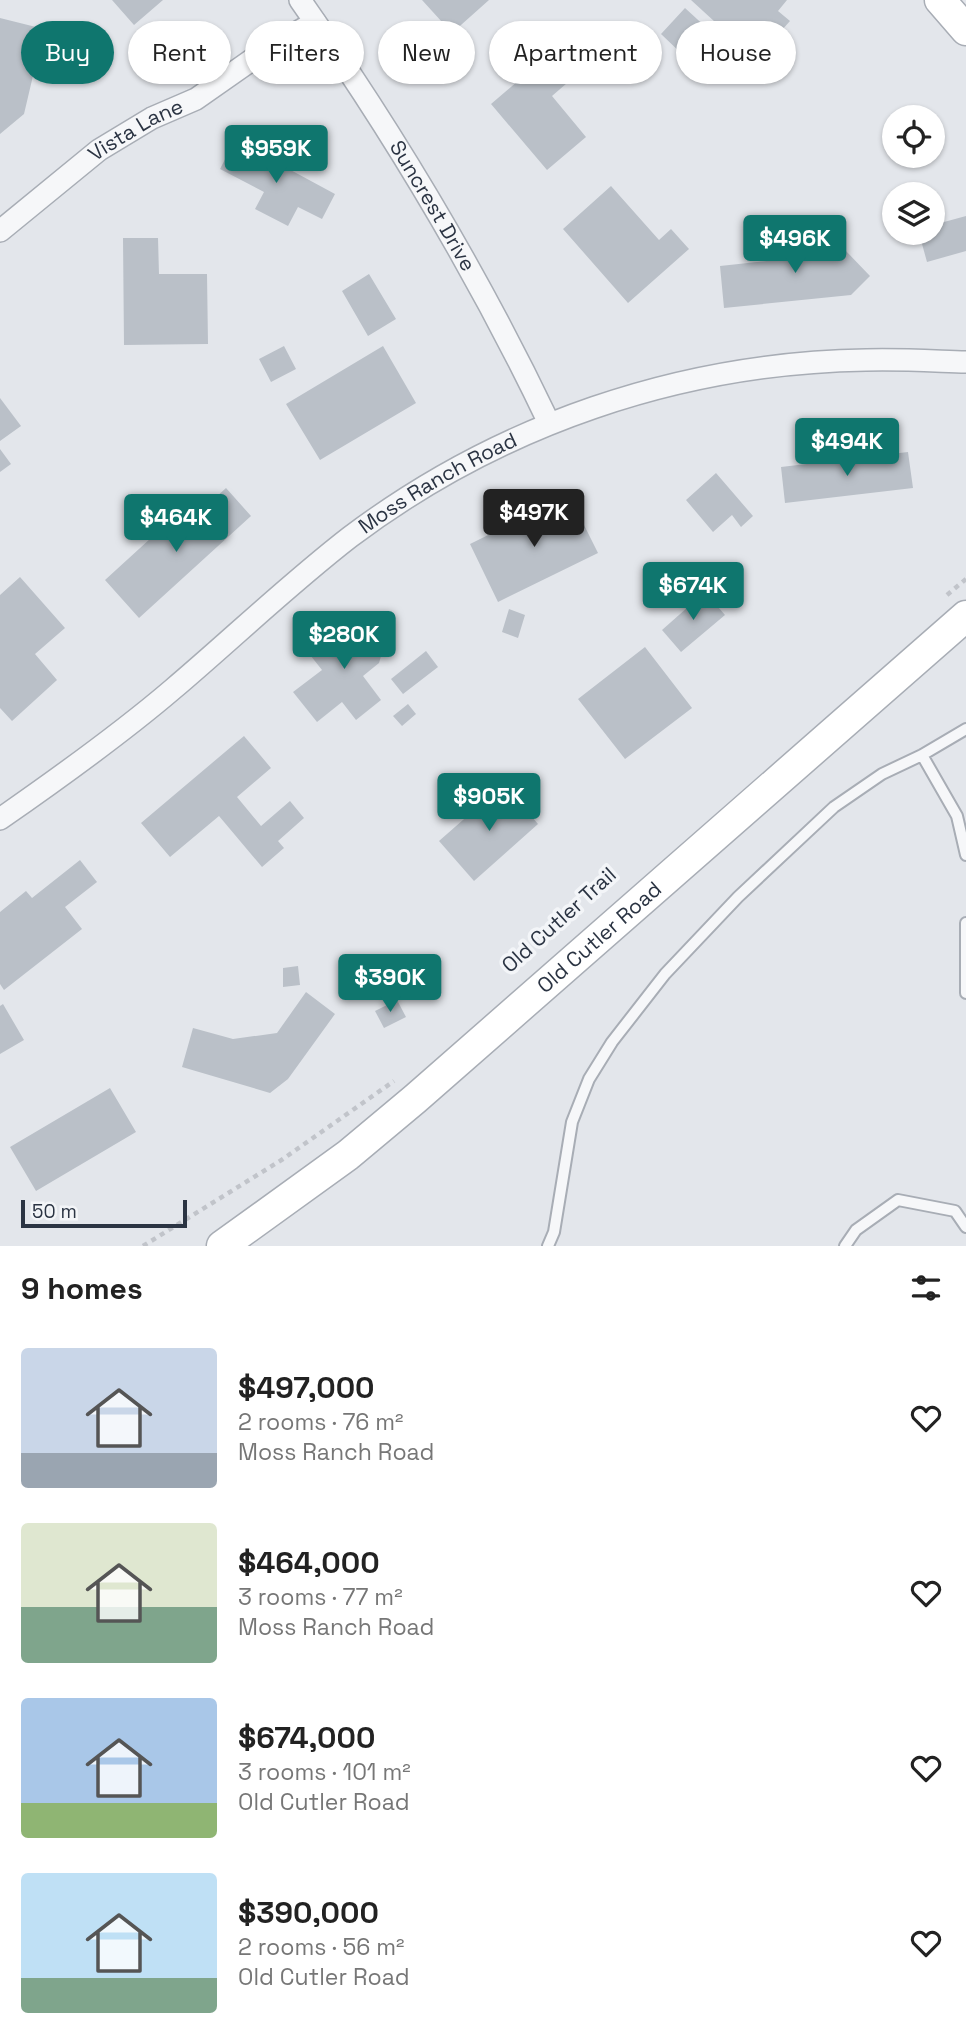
<!DOCTYPE html>
<html lang="en">
<head>
<meta charset="utf-8">
<style>
  body { margin:0; font-family:"Space Grotesk",sans-serif; background:#f6f6f6; color:#222; height:100vh; display:flex; flex-direction:column; font-size:26px; white-space:nowrap }
  * { box-sizing:border-box; margin:0 }
  p { font-size:23px; color:#767676 }
  .icon { flex:none; width:38px; height:38px; fill:none; stroke:currentColor; stroke-width:2; stroke-linecap:round; stroke-linejoin:round }
  .map { position:relative; height:1246px; overflow:hidden }
  .drawer { display:flex; flex-direction:column; background:#fff; flex:1 }
  .drawer>* { flex:none }
  .banner { position:absolute; left:21px; top:21px; width:924px; height:63px; display:flex; gap:14px }
  .tools { position:absolute; left:882px; top:105px; display:grid; gap:14px }
  .tools a { display:grid; place-items:center; width:63px; height:63px; border-radius:50%; background:#fff; box-shadow:0 2px 5px #0004; font-size:35px }
  .scale { position:absolute; left:21px; bottom:18px; width:166px; box-sizing:border-box; padding-left:7px; border:4px solid #2b3443; border-top:0; font-size:19px; line-height:24px; white-space:nowrap; color:#2b3443; -webkit-text-stroke:5px #f3f5f8; paint-order:stroke }
  .price { position:absolute; translate:-50% -60px; padding:0 16px; border-radius:7px; background:#0f766e; color:#fff; font-size:23px; line-height:46px; filter:drop-shadow(0 2px 4px #0008) }
  .price::after { content:''; position:absolute; left:50%; top:42px; width:21px; height:16px; margin-left:-10px; background:inherit; clip-path:polygon(0 0,100% 0,50% 100%) }
  .price.active { background:#222; color:#fff }
  ul { padding:0; list-style:none }
  li { display:flex; align-items:center; gap:21px; height:175px; padding:0 21px }
  li span { display:grid; place-items:center; flex:none; width:196px; height:140px; border-radius:7px; color:#555 }
  li>.icon { margin-inline-start:auto }
  span .icon { width:84px; height:84px; fill:#fffc; stroke-width:1 }
  li b { font-size:30px }
  h2 { display:flex; justify-content:space-between; align-items:center; height:84px; padding:0 21px; font-size:30px }
  .chip { padding:0 24px; border-radius:32px; background:#fff; box-shadow:0 2px 5px #0004; font-size:24px; line-height:63px }
  .chip.active { background:#0f766e; color:#fff }
  .map>svg:first-child { display:block }
  .building { fill:#bac0c8 }
  .lines { fill:none; stroke-linecap:round; stroke-linejoin:round }
  .lane-casing { stroke:#a8adb5; stroke-width:14 }
  .street-casing { stroke:#a8adb5; stroke-width:24 }
  .secondary-casing { stroke:#a8adb5; stroke-width:33 }
  .path { stroke:#c1c4ca; stroke-width:4.5; stroke-dasharray:5 5; stroke-linecap:butt }
  .lane { stroke:#f6f7f9; stroke-width:10 }
  .street { stroke:#f6f7f9; stroke-width:21 }
  .secondary { stroke:#fff; stroke-width:30 }
  .labels { text-anchor:middle; stroke-width:7; stroke-linejoin:round; paint-order:stroke }
  .street-label { font-size:21px; fill:#2b3443; stroke:#f3f5f8 }
</style>
</head>
<body>
<div class="map">
<svg width="966" height="1246" viewBox="0 0 966 1246">
  <rect width="100%" height="100%" fill="#e3e6eb"/>
  <path class="building" d="M112,0h51l-29,25z
    M422,0h67l-37,33z
    M691,0h96l-9,11 12,10 -25,28 -30,-26 -8,10z
    M685,8l24,22 -25,26 -23,-22z
    M0,18l44,11 -20,85 -24,20z
    M567,39l22,25 -37,32 34,41 -39,33 -56,-66z
    M235,140l100,54 -13,25 -24,-12 -10,19 -33,-17 9,-17 -44,-23z
    M611,186l48,54 12,-11 18,20 -61,54 -65,-74z
    M966,216v35l-39,11 -8,-29h14v-8z
    M821,225l49,51 -19,19 -127,13 -4,-42 65,-7z
    M123,238h35l1,36h48l1,70 -84,1z
    M369,274l27,45 -28,17 -26,-45z
    M284,346l12,23 -25,13 -12,-23z
    M383,346l33,57 -96,57 -34,-56z
    M0,398l21,28 -21,15z
    M0,449l11,15 -11,8z
    M908,452l5,36 -128,15 -4,-36z
    M716,473l37,43 -12,11 -9,-12 -19,17 -27,-32z
    M226,488l25,28 -112,102 -34,-38 46,-42 26,-5z
    M569,495l29,58 -100,49 -28,-58z
    M20,577l45,51 -30,26 22,26 -45,41 -12,-13v-113z
    M705,592l20,23 -44,37 -19,-22z
    M509,609l16,6 -7,23 -16,-6z
    M353,618l36,11 -10,34 -16,13 18,24 -25,20 -14,-18 -25,20 -24,-30 29,-22 -19,-24 20,-16 20,26z
    M645,647l47,61 -67,51 -47,-60z
    M426,651l12,16 -35,27 -12,-15z
    M408,704l8,10 -14,12 -9,-10z
    M244,736l27,32 -34,29 24,29 29,-25 14,17 -26,23 6,7 -22,19 -43,-51 -49,41 -29,-34z
    M504,784l34,40 -64,57 -35,-40z
    M80,860l17,22 -32,25 17,22 -78,61 -4,-6v-72l26,-21 6,7z
    M298,966l2,19 -17,2v-19z
    M306,992l29,22 -47,65 -18,14 -88,-26 11,-39 40,11 44,-6z
    M397,1000l9,17 -22,11 -9,-17z
    M3,1004l21,36 -24,14v-48z
    M110,1088l26,44 -100,59 -26,-44z"/>
  <g class="lines">
    <g class="lane-casing">
      <path id="lane" d="M922,755l35,61 9,39
        M966,923v70
        M548,1246l6,-14 18,-110 17,-43 23,-37 53,-68 73,-77 96,-90 48,-33 40,-19 44,-26
        M845,1246l11,-16 42,-30 57,11 11,16"/>
    </g>
    <g class="street-casing">
      <g id="street">
        <path id="s1" d="M300,0c95,135 178,274 249,423"/>
        <path id="s2" d="M0,231l99,-81 53,-32 44,-19 67,-47 52,-30"/>
        <path id="s3" d="M0,819c59,-41 118,-83 173,-130 59,-50 115,-104 177,-152 149,-112 329,-174 516,-177 33,-1 67,1 100,2"/>
      </g>
    </g>
    <g class="secondary-casing">
      <g id="secondary">
        <path d="M940,0l26,30"/>
        <path id="s4" d="M222,1246l126,-91 67,-56 551,-483"/>
      </g>
    </g>
    <path class="path" d="M947,595l19,-16
      M143,1246l140,-87 111,-78"/>
    <use href="#lane" class="lane"/>
    <use href="#street" class="street"/>
    <use href="#secondary" class="secondary"/>
  </g>
  <g class="labels">
    <g class="street-label">
      <text dy="7" stroke="none"><textPath href="#s2" startOffset="170">Vista Lane</textPath></text>
      <text dy="7" stroke="none"><textPath href="#s1" startOffset="245">Suncrest Drive</textPath></text>
      <text dy="7" stroke="none"><textPath href="#s3" startOffset="553">Moss Ranch Road</textPath></text>
      <text transform="translate(559 920) rotate(-42)" y="7">Old Cutler Trail</text>
      <text dy="7" stroke="none"><textPath href="#s4" startOffset="488">Old Cutler Road</textPath></text>
    </g>
  </g>
</svg>
<div class="tools">
<a><svg class="icon" aria-label="locate" viewBox="0 0 24 24"><circle cx="12" cy="12" r="6"/><path d="M12 2v4M12 18v4M2 12h4M18 12h4"/></svg></a>
<a><svg class="icon" aria-label="layers" viewBox="0 0 24 24"><path d="M12 4l9 5-9 5-9-5zM3 14l9 5 9-5"/></svg></a>
</div>
<div class="scale">50 m</div>
<b class="price" style="left:276px;top:185px">$959K</b>
<b class="price" style="left:795px;top:275px">$496K</b>
<b class="price" style="left:847px;top:478px">$494K</b>
<b class="price active" style="left:534px;top:549px">$497K</b>
<b class="price" style="left:176px;top:554px">$464K</b>
<b class="price" style="left:693px;top:622px">$674K</b>
<b class="price" style="left:344px;top:671px">$280K</b>
<b class="price" style="left:489px;top:833px">$905K</b>
<b class="price" style="left:390px;top:1014px">$390K</b>
<div class="banner">
<a class="chip active">Buy</a>
<a class="chip">Rent</a>
<a class="chip">Filters</a>
<a class="chip">New</a>
<a class="chip">Apartment</a>
<a class="chip">House</a>
</div>
</div>
<section class="drawer">
<h2>9 homes<svg class="icon" aria-label="filters" viewBox="0 0 24 24"><path d="M4 7h16M4 17h16"/><circle cx="9" cy="7" r="2"/><circle cx="15" cy="17" r="2"/></svg></h2>
<ul>
<li><span style="background:linear-gradient(#c9d6e8 75%,#9aa5b1 0)"><svg class="icon" aria-label="home" viewBox="0 0 24 24"><path d="M3 11l9-7 9 7M6 9v11h12V9"/></svg></span><div><b>$497,000</b><p>2 rooms · 76 m²</p><p>Moss Ranch Road</p></div><svg class="icon" aria-label="heart" viewBox="0 0 24 24"><path d="M12 20l-8-8c-3-5 5-10 8-4 3-6 11-1 8 4z"/></svg></li>
<li><span style="background:linear-gradient(#dfe7d0 60%,#7fa58c 0)"><svg class="icon" aria-label="home" viewBox="0 0 24 24"><path d="M3 11l9-7 9 7M6 9v11h12V9"/></svg></span><div><b>$464,000</b><p>3 rooms · 77 m²</p><p>Moss Ranch Road</p></div><svg class="icon" aria-label="heart" viewBox="0 0 24 24"><path d="M12 20l-8-8c-3-5 5-10 8-4 3-6 11-1 8 4z"/></svg></li>
<li><span style="background:linear-gradient(#a9c7e8 75%,#8fb573 0)"><svg class="icon" aria-label="home" viewBox="0 0 24 24"><path d="M3 11l9-7 9 7M6 9v11h12V9"/></svg></span><div><b>$674,000</b><p>3 rooms · 101 m²</p><p>Old Cutler Road</p></div><svg class="icon" aria-label="heart" viewBox="0 0 24 24"><path d="M12 20l-8-8c-3-5 5-10 8-4 3-6 11-1 8 4z"/></svg></li>
<li><span style="background:linear-gradient(#bfe0f5 75%,#7fa58c 0)"><svg class="icon" aria-label="home" viewBox="0 0 24 24"><path d="M3 11l9-7 9 7M6 9v11h12V9"/></svg></span><div><b>$390,000</b><p>2 rooms · 56 m²</p><p>Old Cutler Road</p></div><svg class="icon" aria-label="heart" viewBox="0 0 24 24"><path d="M12 20l-8-8c-3-5 5-10 8-4 3-6 11-1 8 4z"/></svg></li>
</ul>
</section>
</body>
</html>
